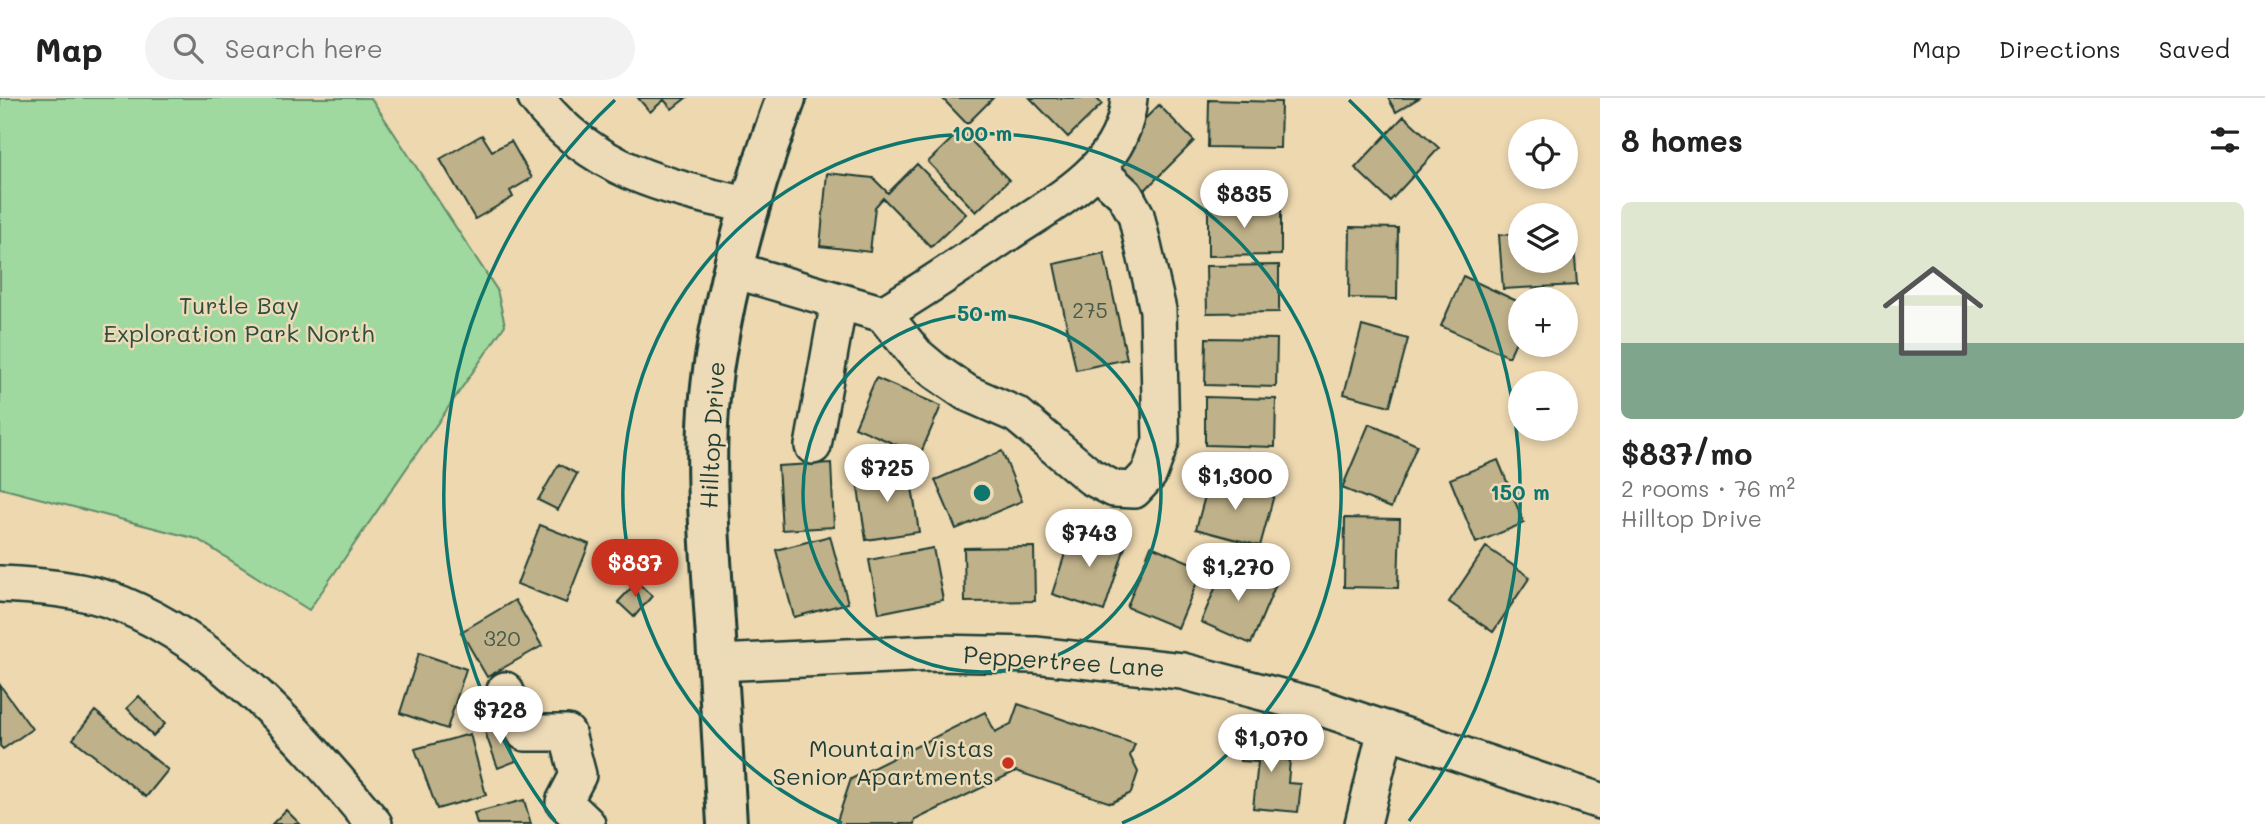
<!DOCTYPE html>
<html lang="en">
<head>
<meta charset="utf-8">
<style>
  body { margin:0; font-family:Mali,sans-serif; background:#f2f2f2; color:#222; height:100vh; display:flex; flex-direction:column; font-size:26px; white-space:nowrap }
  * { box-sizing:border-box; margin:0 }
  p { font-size:23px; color:#767676 }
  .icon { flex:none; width:38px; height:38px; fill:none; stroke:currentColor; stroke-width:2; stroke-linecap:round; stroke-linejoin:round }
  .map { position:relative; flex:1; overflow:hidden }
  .details { display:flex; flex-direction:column; background:#fff; width:665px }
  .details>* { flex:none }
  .buttons { position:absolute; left:1508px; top:21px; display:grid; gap:14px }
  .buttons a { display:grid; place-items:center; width:70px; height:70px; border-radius:50%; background:#fff; box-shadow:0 4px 10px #0003; font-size:35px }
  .price { position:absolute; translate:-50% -60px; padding:0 16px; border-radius:24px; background:#fff; color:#222; font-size:23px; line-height:46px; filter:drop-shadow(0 2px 4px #0008) }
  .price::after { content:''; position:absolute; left:50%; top:42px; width:21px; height:16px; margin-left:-10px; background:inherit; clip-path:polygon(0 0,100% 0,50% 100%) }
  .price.active { background:#c8321e; color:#fff }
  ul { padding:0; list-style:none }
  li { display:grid; align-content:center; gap:14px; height:371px; padding:0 21px }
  li span { display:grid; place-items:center; height:217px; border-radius:10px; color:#555 }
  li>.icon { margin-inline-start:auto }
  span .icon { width:126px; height:126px; fill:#fffc; stroke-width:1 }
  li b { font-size:30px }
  h2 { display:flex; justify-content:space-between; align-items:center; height:84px; padding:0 21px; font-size:30px }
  header { display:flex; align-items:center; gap:42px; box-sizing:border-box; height:98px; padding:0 35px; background:#fff; border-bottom:2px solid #e0e0e0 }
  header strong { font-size:33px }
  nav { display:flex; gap:38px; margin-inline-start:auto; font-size:24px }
  .search { width:490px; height:63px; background:#f2f2f2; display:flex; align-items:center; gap:18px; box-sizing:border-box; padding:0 24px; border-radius:38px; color:#767676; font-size:26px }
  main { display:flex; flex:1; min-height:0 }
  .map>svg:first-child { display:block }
  .green { fill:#a0d99f; stroke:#608b6a; stroke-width:2 }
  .building { fill:#bfb189; stroke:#1f3d34; stroke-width:2 }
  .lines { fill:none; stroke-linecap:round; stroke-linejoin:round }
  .minor-casing { stroke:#1f3d34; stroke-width:40 }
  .major-casing { stroke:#1f3d34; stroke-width:44 }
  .minor { stroke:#eddab7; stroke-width:35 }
  .major { stroke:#eddab7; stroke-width:38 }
  .ring { fill:none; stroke:#0f766e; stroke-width:3.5 }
  .poi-dot { fill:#c8321e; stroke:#eddab7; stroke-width:2.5 }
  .labels { text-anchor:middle; stroke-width:5; stroke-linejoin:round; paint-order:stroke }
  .number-label { font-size:21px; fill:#475a49 }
  .park-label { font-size:24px; fill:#2c4d3f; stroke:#eddab7 }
  .street-label { font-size:24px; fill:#1f3d34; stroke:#eddab7 }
  .poi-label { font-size:24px; fill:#1f3d34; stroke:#eddab7; text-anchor:end }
  .centre { fill:#0f766e; stroke:#eddab7; stroke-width:3.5 }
  .ring-label { font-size:21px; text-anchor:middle; font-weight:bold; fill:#0f766e; stroke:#eddab7; stroke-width:5; stroke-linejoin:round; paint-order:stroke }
</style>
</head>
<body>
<header>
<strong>Map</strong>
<div class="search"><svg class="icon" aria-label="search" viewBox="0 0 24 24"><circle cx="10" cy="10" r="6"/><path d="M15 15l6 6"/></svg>Search here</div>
<nav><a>Map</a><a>Directions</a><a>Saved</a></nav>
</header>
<main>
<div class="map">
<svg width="1600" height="726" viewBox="0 0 1600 726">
  <rect width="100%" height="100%" fill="#edd8b0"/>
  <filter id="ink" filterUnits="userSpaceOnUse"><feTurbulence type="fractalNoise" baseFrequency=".0143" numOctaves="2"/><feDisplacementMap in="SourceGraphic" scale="14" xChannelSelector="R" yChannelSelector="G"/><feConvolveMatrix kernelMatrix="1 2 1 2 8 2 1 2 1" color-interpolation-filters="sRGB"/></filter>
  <g filter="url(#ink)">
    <path class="green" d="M0,0h371l126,192 8,35 -196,285 -112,-71 -197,-51z"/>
    <path class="building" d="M638,0h48l-14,11 -8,-9 -14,12z
      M942,0h51l-26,26z
      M1030,0h66l6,6 -34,33z
      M1388,0h31l-23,14z
      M1209,2l72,2 -1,46 -72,-1z
      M1159,7l35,36 -49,49 -36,-36z
      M1404,18l35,32 -49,53 -35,-33z
      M961,32l48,50 -33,32 -48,-50z
      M482,37l10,16 19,-10 21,37 -22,13 3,6 -38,22 -35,-60z
      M917,66l49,50 -35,33 -48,-49 -8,9 -5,45 -50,-6 7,-73 46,5 15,15z
      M1281,107v50l-73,1v-50z
      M1350,129l48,1 -1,71 -48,-1z
      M1566,133h7l4,54 -74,4 -4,-54 22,-1v27h45z
      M1104,155l23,106 -51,11 -22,-106z
      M1279,167v47l-72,1 -1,-47z
      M1463,178l58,27v27l-12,27 -68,-31z
      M1362,228l46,13 -18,67 -46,-12z
      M1206,240l71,1 -1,48 -71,-2z
      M876,280l65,28 -21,49 -65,-28z
      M1205,299l71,2 -1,48 -70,-2z
      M1369,326l48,21 -26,63 -49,-20z
      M1002,353l20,50 -66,28 -21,-49z
      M1498,362l26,63 -48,20 -26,-64z
      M831,365l3,64 -52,3 -4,-64z
      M559,366l18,10 -19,36 -20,-10z
      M909,370l10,64 -53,8 -10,-65z
      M1210,380l64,17 -14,51 -64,-17z
      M1345,420l55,1 -2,69 -54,-1z
      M540,427l49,19 -23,59 -49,-19z
      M1074,428l52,18 -22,67 -52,-17z
      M830,438l18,67 -54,14 -18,-67z
      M1151,448l52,22 -25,60 -51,-21z
      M1034,449l1,54 -70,1 -1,-54z
      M1486,449l44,30 -37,55 -44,-30z
      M933,450l10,52 -64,13 -10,-53z
      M1226,464l50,22 -25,60 -50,-22z
      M637,484l15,14 -18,21 -16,-15z
      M515,502l27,46 -55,31 -26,-45z
      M419,555l47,16 -19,60 -47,-16z
      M0,587l32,44 -29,20 -3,-3z
      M139,598l26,28 -12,12 -26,-28z
      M1018,606l117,40 -5,12 8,16 -7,21 -20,10 -95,-32 -101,49 -1,4h-78l15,-45 134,-67 10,20 16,-8z
      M95,613l73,59 -22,27 -73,-58z
      M503,627l13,36 -18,7 -13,-36z
      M470,636l16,61 -49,14 -22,-60z
      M1242,637l42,4 -2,20 8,1 -2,23 13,1 -3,28 -45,-4 5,-46 -18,-1z
      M524,702l7,24h-54l-3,-11z
      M286,712l14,14h-28z"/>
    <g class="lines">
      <g class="minor-casing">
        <path id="minor" d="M536,0c56,73 130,89 215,108
          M734,172l149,44 33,41 19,16 32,22 50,22 74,62 23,12 20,1 15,-16 12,-33 -3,-131 -22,-95 -11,-20 -28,-26
          M883,216c42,-25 82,-52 122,-79 52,-35 119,-66 124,-137
          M813,348l26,-145
          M0,486c39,2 85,5 121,20 103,42 184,137 253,220
          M717,565l216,-10 102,2 147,16 137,36 281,94
          M505,592l20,43h42l11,42 -14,27 23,22
          M1363,726l23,-95"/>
      </g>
      <g class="major-casing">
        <path id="major" d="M727,726c-4,-78 -9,-155 -14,-233 -5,-76 -11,-156 2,-233 14,-87 40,-177 71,-260"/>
      </g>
      <use href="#minor" class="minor"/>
      <use href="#major" class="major"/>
    </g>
  </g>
  <g class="ring">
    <circle cx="982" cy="395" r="179"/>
    <path d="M842 725A359 359 0 1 1 1122 725"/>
    <path d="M555 723A538 538 0 0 1 615 2M1349 2A538 538 0 0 1 1409 723"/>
  </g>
  <circle class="poi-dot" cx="1008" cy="665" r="7"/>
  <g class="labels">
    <g class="number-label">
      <text x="1090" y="220">275</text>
      <text x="502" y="548">320</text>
    </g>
    <g class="park-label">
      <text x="239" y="216">Turtle Bay<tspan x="239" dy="28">Exploration Park North</tspan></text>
    </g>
    <g class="street-label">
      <text transform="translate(713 337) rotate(-87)" y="8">Hilltop Drive</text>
      <text transform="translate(1064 564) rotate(4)" y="8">Peppertree Lane</text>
    </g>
    <g class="poi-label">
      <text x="994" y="659">Mountain Vistas<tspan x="994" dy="28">Senior Apartments</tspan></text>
    </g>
  </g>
  <circle cx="982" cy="395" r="10" class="centre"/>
  <g class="ring-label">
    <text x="982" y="43">100 m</text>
    <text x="982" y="223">50 m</text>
    <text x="1520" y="402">150 m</text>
  </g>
</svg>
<div class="buttons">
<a><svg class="icon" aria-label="locate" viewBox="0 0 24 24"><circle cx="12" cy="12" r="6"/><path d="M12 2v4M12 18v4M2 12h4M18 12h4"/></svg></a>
<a><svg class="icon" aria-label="layers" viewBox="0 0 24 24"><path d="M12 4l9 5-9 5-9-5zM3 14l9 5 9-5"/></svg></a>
<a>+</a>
<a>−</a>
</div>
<b class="price" style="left:1244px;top:132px">$835</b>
<b class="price" style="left:887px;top:406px">$725</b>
<b class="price" style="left:1235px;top:414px">$1,300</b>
<b class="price" style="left:1089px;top:471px">$743</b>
<b class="price active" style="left:635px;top:501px">$837</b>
<b class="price" style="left:1238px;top:505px">$1,270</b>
<b class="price" style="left:500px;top:648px">$728</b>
<b class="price" style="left:1271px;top:676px">$1,070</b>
</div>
<section class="details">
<h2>8 homes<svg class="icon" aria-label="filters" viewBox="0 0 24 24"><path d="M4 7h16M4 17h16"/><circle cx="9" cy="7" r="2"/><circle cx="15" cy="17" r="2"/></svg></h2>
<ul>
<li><span style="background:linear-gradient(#dfe7d0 65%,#7fa58c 0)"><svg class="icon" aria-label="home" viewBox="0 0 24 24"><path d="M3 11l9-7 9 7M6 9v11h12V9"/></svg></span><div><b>$837/mo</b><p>2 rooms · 76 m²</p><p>Hilltop Drive</p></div></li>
</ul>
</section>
</main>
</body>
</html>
